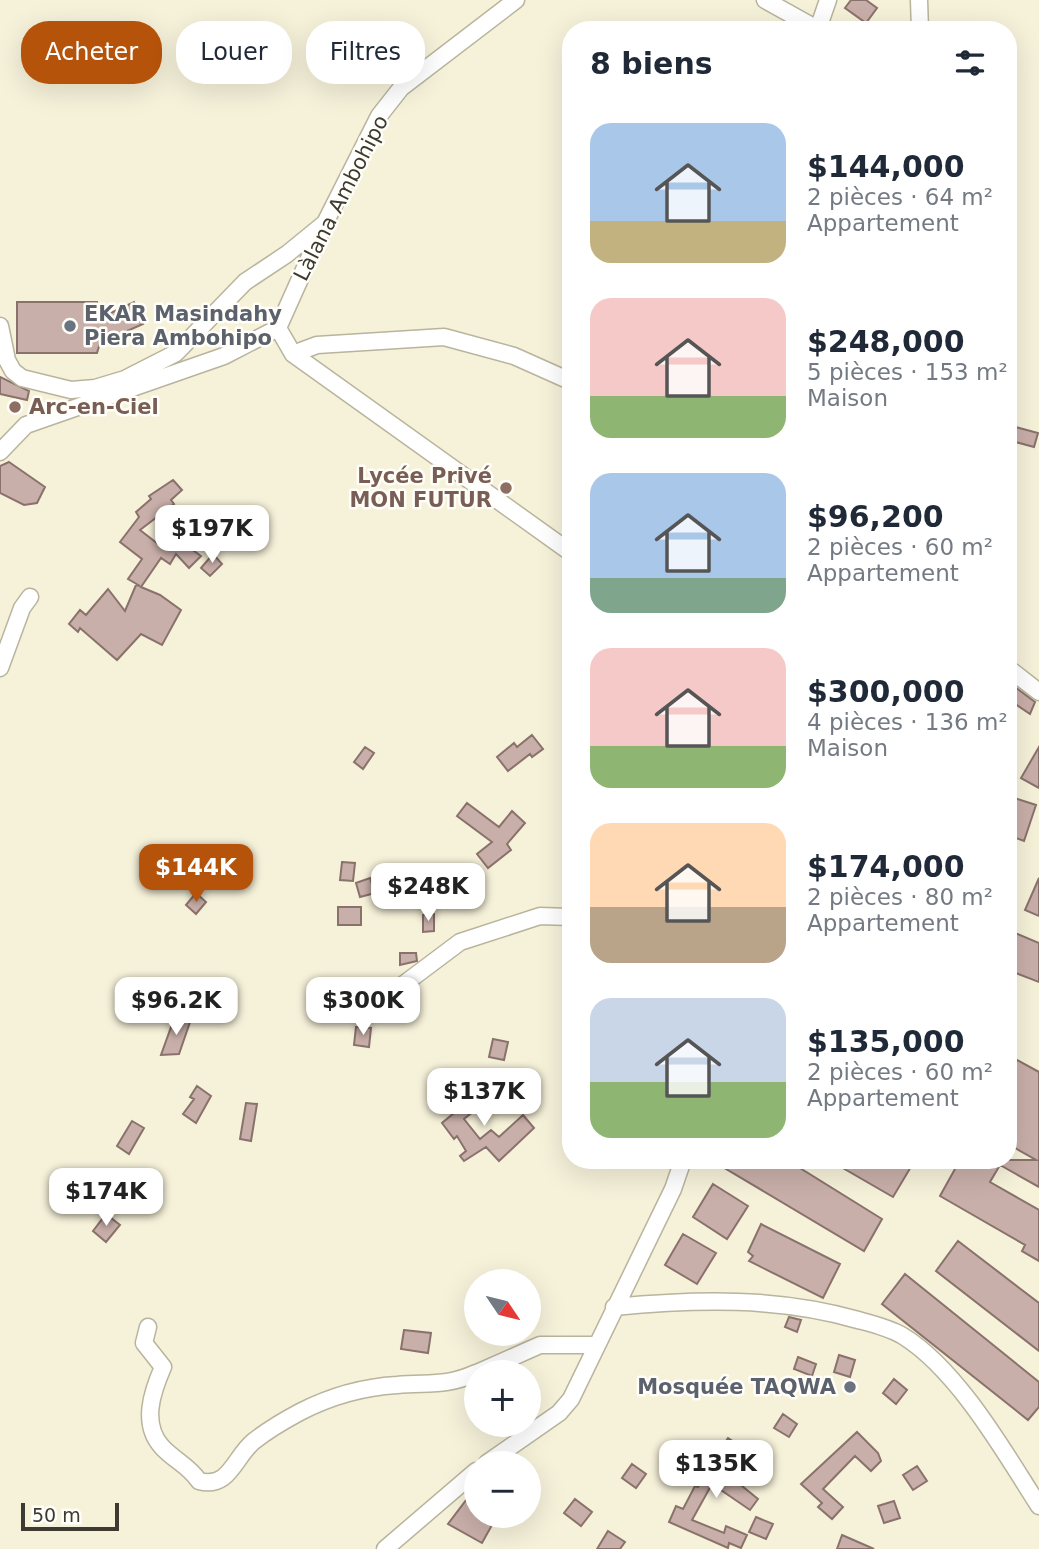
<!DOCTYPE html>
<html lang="fr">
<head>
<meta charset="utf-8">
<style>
  body { margin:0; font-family:"DejaVu Sans",sans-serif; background:#f6f6f7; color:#1f2937; height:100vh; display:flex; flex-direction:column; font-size:26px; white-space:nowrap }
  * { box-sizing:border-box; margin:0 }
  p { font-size:23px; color:#747a83 }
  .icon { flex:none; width:38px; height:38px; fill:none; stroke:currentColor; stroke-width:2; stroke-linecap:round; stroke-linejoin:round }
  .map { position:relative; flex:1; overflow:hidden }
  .sheet { position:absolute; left:562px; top:21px; width:455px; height:1148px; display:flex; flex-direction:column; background:#fff; border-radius:28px; box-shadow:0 7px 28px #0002 }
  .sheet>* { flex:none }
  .banner { position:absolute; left:21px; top:21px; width:436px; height:63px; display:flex; gap:14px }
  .needle { width:46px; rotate:125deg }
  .buttons { position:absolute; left:464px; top:1269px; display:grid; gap:14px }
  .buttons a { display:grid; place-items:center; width:77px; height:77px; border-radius:50%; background:#fff; box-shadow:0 7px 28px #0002; font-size:35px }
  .scale { position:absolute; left:21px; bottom:18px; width:98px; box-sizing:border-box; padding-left:7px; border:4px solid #3c3a31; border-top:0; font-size:19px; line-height:24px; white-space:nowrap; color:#3c3a31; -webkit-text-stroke:5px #fffef9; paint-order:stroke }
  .price { position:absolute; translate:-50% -60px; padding:0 16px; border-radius:14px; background:#fff; color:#222; font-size:23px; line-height:46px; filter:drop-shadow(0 2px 4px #0008) }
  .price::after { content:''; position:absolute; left:50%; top:42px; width:21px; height:16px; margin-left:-10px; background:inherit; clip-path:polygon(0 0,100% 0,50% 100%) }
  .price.current { background:#b45309; color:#fff }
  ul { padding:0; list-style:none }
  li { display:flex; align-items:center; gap:21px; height:175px; padding:0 28px }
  li span { display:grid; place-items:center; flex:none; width:196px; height:140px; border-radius:21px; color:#555 }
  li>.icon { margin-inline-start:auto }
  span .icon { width:84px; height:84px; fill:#fffc; stroke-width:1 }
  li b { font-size:30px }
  h2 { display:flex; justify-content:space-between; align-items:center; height:84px; padding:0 28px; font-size:30px }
  .pill { padding:0 24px; border-radius:28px; background:#fff; box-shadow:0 7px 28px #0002; font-size:24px; line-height:63px }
  .pill.current { background:#b45309; color:#fff }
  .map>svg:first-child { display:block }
  .building { fill:#c9afa9; stroke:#8a726c; stroke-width:2 }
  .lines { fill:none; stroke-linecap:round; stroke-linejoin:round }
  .minor-casing { stroke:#b8b49d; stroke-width:19 }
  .minor { stroke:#fff; stroke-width:16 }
  .worship-dot { fill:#6b7280; stroke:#fffef9; stroke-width:2.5 }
  .education-dot { fill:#8d6e63; stroke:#fffef9; stroke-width:2.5 }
  .labels { text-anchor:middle; stroke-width:5; stroke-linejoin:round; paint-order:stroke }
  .street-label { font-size:21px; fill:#3c3a31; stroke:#fffef9 }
  .worship-label { font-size:21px; font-weight:bold; fill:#5b616d; stroke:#fffef9; text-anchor:start }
  .education-label { font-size:21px; font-weight:bold; fill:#785e54; stroke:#fffef9; text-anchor:start }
</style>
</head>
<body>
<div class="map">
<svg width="1039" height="1549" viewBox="0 0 1039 1549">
  <rect width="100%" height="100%" fill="#f6f1d9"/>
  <path class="building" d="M851,0h15l11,8 -11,15 -21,-15z
    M17,302h80l3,16 34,-16 9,22 -43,19 -3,10h-80z
    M0,377l29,14 -2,9 -27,-6z
    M1008,425l30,8 -4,14 -26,-7z
    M9,462l36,25 -8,16 -13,2 -24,-12v-27z
    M173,480l9,10 -11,10 3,4 -34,26 22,17 9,-13 30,22 -12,12 -13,-14 -6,10 -9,-6 -20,29 19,8 21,15 -19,35 -21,-11 -24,26 -37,-32 -2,4 -9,-8 11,-14 6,5 22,-26 17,22 11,-26 4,1 -12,-7 14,-20 -22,-17 19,-25 -3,-5 15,-13 -2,-3z
    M213,554l9,10 -12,12 -9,-8z
    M1015,687l20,15 -5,12 -22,-15z
    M532,735l11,14 -11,8 -2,-3 -22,17 -11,-14 17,-14 3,4z
    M365,747l9,6 -11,16 -9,-7z
    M1039,747v41l-18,-10z
    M1008,796l28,9 -12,36 -16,-6z
    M467,803l32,24 13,-16 13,12 -18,21 4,6 -23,18 -11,-14 15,-12 -35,-26z
    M342,862l13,1 -2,18 -13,-1z
    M370,878l5,15 -15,4 -4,-14z
    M1039,878v38l-14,-6z
    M196,893l10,9 -10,12 -10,-9z
    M338,907h23v18h-23z
    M434,914v17l-11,1v-17z
    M1008,930l31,13v39l-31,-12z
    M400,953h16l1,8 -17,4z
    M175,1016l15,6 -11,32 -18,1z
    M356,1027l15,1 -2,19 -15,-2z
    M493,1039l15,3 -4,18 -15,-3z
    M1008,1055l31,17v115l-39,-22 -10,17 49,28v51l-17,-10 3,-6 -85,-49 20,-36h76l-28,-16z
    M480,1078l14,17 -30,24 16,20 11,-9 8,7 24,-22 11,13 -35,33 -13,-14 -22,14 -4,-5 6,-5 -9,-15 -3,3 -12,-16 30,-25 5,-6 -6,-7z
    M197,1086l14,10 -15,27 -13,-9 11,-15 -4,-2z
    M246,1103l11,1 -6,37 -11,-2z
    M132,1121l12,7 -15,26 -12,-8z
    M711,1160h31l12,7 4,-7h29l95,59 -18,32z
    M829,1160h75l8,5 -19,32z
    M713,1184l35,22 -21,33 -34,-22z
    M106,1214l14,11 -14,17 -13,-11z
    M761,1224l79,40 -17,34 -74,-37 4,-5 -5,-4z
    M683,1234l33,19 -19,31 -32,-19z
    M958,1241l81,62v48l-103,-80z
    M905,1274l134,108v25l-11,13 -146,-116z
    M789,1317l12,3 -4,12 -12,-5z
    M404,1330l27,3 -3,20 -27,-4z
    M839,1355l16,5 -5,17 -16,-5z
    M798,1357l18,7 -4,12 -18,-7z
    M894,1379l13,11 -11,14 -13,-11z
    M783,1414l14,10 -8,13 -15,-9z
    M857,1432l21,21 3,8 -10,10 -16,-15 -32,33 20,18 -11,12 -14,-12 4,-4 -21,-19z
    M728,1438l14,9 -16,26 32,26 -8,11 -38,-26 -20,36 32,13 2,-7 21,9 -6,13 -12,-5 -1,5 -59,-26 7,-16 7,3 12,-23 3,1 23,-32 -3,-2z
    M632,1464l14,10 -10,14 -14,-10z
    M917,1466l10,15 -14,9 -10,-15z
    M476,1487v29h21l-15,27 -34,-19z
    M575,1499l17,13 -11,14 -17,-13z
    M894,1501l6,17 -16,5 -6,-17z
    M756,1517l17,7 -7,15 -17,-7z
    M608,1531l17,11 -5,7h-23z
    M842,1535l32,14h-37z"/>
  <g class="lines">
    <g class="minor-casing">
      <path id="minor" d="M765,0l54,30
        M919,0l1,30
        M818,29l10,-29
        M0,326l7,34 6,11 9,7 49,12 24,-2 30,-9 51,-26 69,-71 42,-28 38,-31
        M278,328l47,-105 54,-107 22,-28 115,-88
        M278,328l15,26 277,198
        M293,354l24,-9 127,-8 70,19 56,25
        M0,452l26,-27 198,-69 54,-28
        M0,668l22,-60 8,-11
        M1008,668l31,24
        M328,1010l52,-8 80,-60 80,-26 30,1
        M614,1307c83,-8 164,-10 244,13 15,4 32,8 45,16 55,34 102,117 136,170
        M148,1327l-4,16 19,24c-11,25 -22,57 -1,80 13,14 26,18 37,34 31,8 35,-24 55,-40 14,-11 31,-21 46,-29 31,-16 63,-25 97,-27 32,-3 48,2 79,-12
        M479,1372l61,-27h55
        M487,1463l72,-50 12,-14 102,-210 10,-29
        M385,1549l91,-78"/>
    </g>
    <use href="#minor" class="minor"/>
  </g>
  <g class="worship-dot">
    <circle cx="70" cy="326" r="7"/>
    <circle cx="850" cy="1387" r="7"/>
  </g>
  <g class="education-dot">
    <circle cx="15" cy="407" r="7"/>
    <circle cx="506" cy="488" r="7"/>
  </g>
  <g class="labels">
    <g class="street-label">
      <text transform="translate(341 198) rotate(-63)" y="7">Làlana Ambohipo</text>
    </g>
    <g class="worship-label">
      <text x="84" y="321">EKAR Masindahy<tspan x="84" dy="24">Piera Ambohipo</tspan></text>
      <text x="836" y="1394" text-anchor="end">Mosquée TAQWA</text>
    </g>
    <g class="education-label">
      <text x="29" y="414">Arc-en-Ciel</text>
      <text x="492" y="483" text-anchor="end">Lycée Privé<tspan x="492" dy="24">MON FUTUR</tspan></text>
    </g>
  </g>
</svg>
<div class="buttons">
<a><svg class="needle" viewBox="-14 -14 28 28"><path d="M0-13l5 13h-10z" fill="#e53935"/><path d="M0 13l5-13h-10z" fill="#747a83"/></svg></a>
<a>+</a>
<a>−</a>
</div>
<div class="scale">50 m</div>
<b class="price" style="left:212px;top:565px">$197K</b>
<b class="price current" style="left:196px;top:904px">$144K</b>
<b class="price" style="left:428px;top:923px">$248K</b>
<b class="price" style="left:176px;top:1037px">$96.2K</b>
<b class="price" style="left:363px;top:1037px">$300K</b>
<b class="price" style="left:484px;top:1128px">$137K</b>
<b class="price" style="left:106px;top:1228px">$174K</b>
<b class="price" style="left:716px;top:1500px">$135K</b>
<div class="banner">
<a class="pill current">Acheter</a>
<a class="pill">Louer</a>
<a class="pill">Filtres</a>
</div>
<section class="sheet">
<h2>8 biens<svg class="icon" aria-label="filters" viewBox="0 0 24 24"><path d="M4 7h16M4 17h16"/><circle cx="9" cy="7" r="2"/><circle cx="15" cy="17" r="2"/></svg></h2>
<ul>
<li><span style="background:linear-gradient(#a9c7e8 70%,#c2b280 0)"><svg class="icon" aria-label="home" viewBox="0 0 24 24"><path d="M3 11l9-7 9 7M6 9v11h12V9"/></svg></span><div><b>$144,000</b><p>2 pièces · 64 m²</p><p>Appartement</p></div></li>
<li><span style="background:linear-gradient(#f6c9c9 70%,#8fb573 0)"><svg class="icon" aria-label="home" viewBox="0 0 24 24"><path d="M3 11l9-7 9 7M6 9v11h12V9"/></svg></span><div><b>$248,000</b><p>5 pièces · 153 m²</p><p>Maison</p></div></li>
<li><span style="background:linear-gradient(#a9c7e8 75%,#7fa58c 0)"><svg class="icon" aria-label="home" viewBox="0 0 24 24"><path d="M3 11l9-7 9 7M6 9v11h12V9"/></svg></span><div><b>$96,200</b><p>2 pièces · 60 m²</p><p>Appartement</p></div></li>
<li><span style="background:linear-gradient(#f6c9c9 70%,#8fb573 0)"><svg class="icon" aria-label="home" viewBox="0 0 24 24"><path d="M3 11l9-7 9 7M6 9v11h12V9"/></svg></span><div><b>$300,000</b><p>4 pièces · 136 m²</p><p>Maison</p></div></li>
<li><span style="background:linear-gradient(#ffd9b3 60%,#b9a48a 0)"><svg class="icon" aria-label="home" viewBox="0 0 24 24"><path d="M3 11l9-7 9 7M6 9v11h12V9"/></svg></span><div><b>$174,000</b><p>2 pièces · 80 m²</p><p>Appartement</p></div></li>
<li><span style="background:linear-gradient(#c9d6e8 60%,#8fb573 0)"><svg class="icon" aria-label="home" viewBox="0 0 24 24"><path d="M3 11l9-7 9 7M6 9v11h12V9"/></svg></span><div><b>$135,000</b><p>2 pièces · 60 m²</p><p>Appartement</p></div></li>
</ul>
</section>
</div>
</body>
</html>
